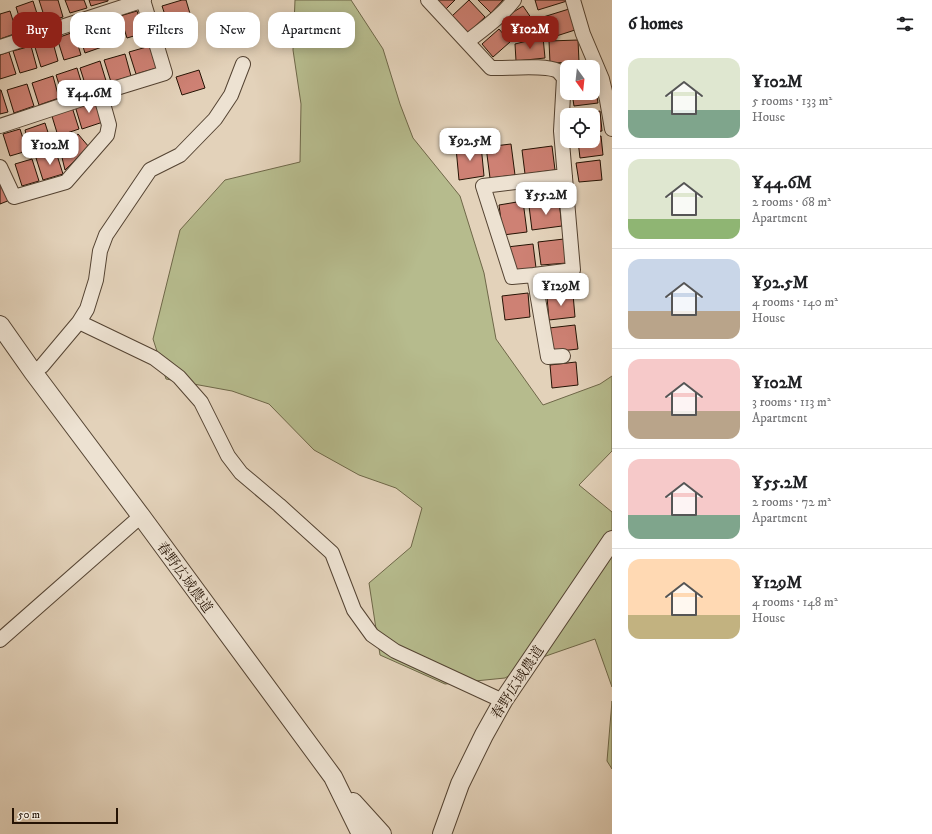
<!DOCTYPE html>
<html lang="en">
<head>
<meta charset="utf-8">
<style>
  body { margin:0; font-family:"IM FELL DW Pica","Noto Serif JP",serif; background:#f2f2f2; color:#202124; height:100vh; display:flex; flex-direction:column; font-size:15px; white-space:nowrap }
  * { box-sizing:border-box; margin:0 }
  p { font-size:13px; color:#757577 }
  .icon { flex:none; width:22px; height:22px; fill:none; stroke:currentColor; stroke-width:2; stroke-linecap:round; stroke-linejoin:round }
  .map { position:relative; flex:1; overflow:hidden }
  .panel { display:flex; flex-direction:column; background:#fff; width:320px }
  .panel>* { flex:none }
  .top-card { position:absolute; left:12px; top:12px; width:380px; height:36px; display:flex; gap:8px }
  .needle { width:26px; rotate:165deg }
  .fabs { position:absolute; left:560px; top:60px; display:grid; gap:8px }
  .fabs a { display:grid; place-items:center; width:40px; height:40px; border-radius:8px; background:#fff; box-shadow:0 2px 10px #0003; font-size:20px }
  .scale { position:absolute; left:12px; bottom:10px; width:106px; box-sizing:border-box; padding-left:4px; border:2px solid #251304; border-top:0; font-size:11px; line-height:14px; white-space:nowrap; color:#251304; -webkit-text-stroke:3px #ede2d2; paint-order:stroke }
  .price { position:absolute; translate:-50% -34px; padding:0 9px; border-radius:8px; background:#fff; color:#222; font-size:13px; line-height:26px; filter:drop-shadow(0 1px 2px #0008) }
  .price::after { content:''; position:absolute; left:50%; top:24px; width:12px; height:9px; margin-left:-6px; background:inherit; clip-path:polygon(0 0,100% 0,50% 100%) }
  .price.active { background:#8f2418; color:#fff }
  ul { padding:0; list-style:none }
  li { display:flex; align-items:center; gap:12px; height:100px; padding:0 16px }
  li+li { border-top:1px solid #e0e0e0 }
  li span { display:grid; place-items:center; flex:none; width:112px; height:80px; border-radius:12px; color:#555 }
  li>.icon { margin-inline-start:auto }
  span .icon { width:48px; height:48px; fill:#fffc; stroke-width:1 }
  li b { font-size:17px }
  h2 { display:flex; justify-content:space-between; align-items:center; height:48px; padding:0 16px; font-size:17px }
  .tag { padding:0 14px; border-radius:12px; background:#fff; box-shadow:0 2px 10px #0003; font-size:14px; line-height:36px }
  .tag.active { background:#8f2418; color:#fff }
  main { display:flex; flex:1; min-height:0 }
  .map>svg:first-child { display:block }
  .green { fill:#b6bb8d; stroke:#6e6748 }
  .building { fill:#ce8174; stroke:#251304 }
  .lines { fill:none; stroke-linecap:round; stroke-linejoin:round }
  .minor-casing { stroke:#544332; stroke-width:16 }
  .tertiary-casing { stroke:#544332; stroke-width:20 }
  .minor { stroke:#ede2d2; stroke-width:14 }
  .tertiary { stroke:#ede2d2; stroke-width:18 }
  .labels { text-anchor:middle; stroke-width:3.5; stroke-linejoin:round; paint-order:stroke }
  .street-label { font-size:14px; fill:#251304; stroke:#ede2d2 }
</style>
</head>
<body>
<main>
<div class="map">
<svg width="612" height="834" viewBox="0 0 612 834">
  <rect width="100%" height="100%" fill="#e3d2ba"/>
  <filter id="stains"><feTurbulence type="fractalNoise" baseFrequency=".005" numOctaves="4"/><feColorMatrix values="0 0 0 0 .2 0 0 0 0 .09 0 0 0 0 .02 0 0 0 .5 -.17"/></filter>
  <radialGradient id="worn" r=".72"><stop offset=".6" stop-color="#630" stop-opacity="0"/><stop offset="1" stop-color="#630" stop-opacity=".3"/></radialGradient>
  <path class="green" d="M295,0h56l32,49 17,55 13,34 47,58 24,77 12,66 47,66 57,-21 12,-8v75l-33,34 33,27v175l-17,-48 -52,18 -38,21 -60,6 -65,-29 -11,-72 42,-36 11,-39 -26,-20 -37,-13 -45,-25 -45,-46 -37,-13 -66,-12 -13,-40 27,-109 45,-50 75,-18 1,-58 -8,-54z
    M612,701v68l-5,-8z"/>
  <path class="building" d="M39,0h19l5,17 -17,5z
    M65,0h19l3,8 -17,5z
    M89,0h19v1l-17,5z
    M182,0h4l5,17 -23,7 -6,-18z
    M436,0h19l-9,9z
    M469,0l16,17 -17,16 -16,-17z
    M478,0h25l-12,13z
    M535,0h31l1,1 -29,9z
    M33,1l7,22 -17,6 -7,-22z
    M523,6l13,19 -19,12 -13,-19z
    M569,9l6,21 -28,9 -7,-21z
    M10,11l7,22 -17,6v-25z
    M137,11l7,22 -17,5 -7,-22z
    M116,18l6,22 -17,5 -7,-22z
    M192,22l5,15 -23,6 -5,-14z
    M95,25l7,22 -17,6 -7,-22z
    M499,29l11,13 -17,15 -11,-13z
    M74,32l7,23 -17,5 -7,-22z
    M543,37l2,21 -29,3 -1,-17z
    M52,39l6,22 -17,6 -7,-23z
    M578,40l1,22 -29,1 -1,-22z
    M31,46l6,22 -17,5 -7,-22z
    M150,46l7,22 -21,6 -7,-22z
    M9,52l7,22 -16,5v-24z
    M125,54l6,22 -20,6 -7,-22z
    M100,61l7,23 -20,6 -7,-22z
    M77,68l7,23 -21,6 -7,-22z
    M199,70l6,18 -23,7 -6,-18z
    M53,76l6,22 -20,7 -7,-22z
    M27,84l7,22 -20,7 -7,-23z
    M593,84h2l3,19 -24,3 -2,-13h21z
    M0,90h1l7,22 -8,2z
    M96,100l7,22 -21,7 -7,-23z
    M72,107l7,22 -21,7 -7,-23z
    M600,111l2,20 -9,1v-17h-17z
    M45,123l7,22 -21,7 -6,-22z
    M20,129l7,22 -17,5 -7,-22z
    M78,134l11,13 -24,23 -5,-21z
    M601,136l2,19 -23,3 -2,-17h15v-4z
    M511,144l4,31 -25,3 -4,-31z
    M481,145l3,31 -25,4 -3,-32z
    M552,146l3,24 -30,4 -3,-24z
    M56,152l7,22 -20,6 -7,-22z
    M32,159l7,22 -17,5 -7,-22z
    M600,160l2,20 -23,2 -3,-19z
    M2,183l8,17 -10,4v-20z
    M523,201l4,31 -24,3 -4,-30z
    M559,202l3,24 -30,4 -3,-24z
    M564,239l3,24 -26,2 -3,-23z
    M533,244l3,24 -26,3 -3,-24z
    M528,293l2,24 -25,3 -3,-24z
    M573,294l2,23 -26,3 -2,-23z
    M575,325l3,24 -26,3 -3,-24z
    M576,362l2,23 -26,3 -2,-23z"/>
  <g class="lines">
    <g class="minor-casing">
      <path id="minor" d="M428,0l63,68c18,1 53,-4 67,3 2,2 4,5 6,7
        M573,0l10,34 19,45 5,21 5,29
        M467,42c16,-13 34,-25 47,-42
        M0,47l144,-47
        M0,126l100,-33
        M0,167l14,30 52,-15 41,-47 2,-10 -9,-32 65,-20 -22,-73
        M534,275l39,-5 -12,-139 3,-53 3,-1
        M79,322l75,36 25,19 22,25 27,54 13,17 38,32 53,48 22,57 18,25 23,16 108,50
        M563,356l-15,1 -14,-82 -22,2 -29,-91 82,-10
        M33,372l9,-6 37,-44 8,-13 9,-29 4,-29 6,-16 44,-65 30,-15 35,-36 16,-24 12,-31
        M0,640l141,-124"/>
    </g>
    <g class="tertiary-casing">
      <path id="tertiary" d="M0,325l33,47 108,144 192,261 28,57
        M353,802l29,32
        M442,834l18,-50 24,-49 19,-34 109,-161"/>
    </g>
    <use href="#minor" class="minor"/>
    <use href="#tertiary" class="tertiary"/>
  </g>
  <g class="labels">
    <g class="street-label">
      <text transform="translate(185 577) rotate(54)" y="5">春野広域農道</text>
      <text transform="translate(517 682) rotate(-57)" y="5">春野広域農道</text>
    </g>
  </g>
  <rect width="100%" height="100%" filter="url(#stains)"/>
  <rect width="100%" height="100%" fill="url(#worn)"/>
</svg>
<div class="fabs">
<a><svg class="needle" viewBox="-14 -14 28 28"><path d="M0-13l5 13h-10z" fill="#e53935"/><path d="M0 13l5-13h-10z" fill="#757577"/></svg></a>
<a><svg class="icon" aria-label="locate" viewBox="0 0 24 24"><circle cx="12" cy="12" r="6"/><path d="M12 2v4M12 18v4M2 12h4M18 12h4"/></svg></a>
</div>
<div class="scale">50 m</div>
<b class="price active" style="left:530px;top:50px">¥102M</b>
<b class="price" style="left:89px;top:114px">¥44.6M</b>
<b class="price" style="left:470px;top:162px">¥92.5M</b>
<b class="price" style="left:50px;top:166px">¥102M</b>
<b class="price" style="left:546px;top:216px">¥55.2M</b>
<b class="price" style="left:561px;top:307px">¥129M</b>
<div class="top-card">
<a class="tag active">Buy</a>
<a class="tag">Rent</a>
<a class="tag">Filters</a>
<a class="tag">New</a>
<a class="tag">Apartment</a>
</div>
</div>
<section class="panel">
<h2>6 homes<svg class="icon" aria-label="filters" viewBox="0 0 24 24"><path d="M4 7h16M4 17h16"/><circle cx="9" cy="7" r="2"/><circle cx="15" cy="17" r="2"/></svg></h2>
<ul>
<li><span style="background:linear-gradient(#dfe7d0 65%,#7fa58c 0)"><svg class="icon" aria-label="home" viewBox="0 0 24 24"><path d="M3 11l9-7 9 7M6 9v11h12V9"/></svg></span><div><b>¥102M</b><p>5 rooms · 133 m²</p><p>House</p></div></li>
<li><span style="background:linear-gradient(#dfe7d0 75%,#8fb573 0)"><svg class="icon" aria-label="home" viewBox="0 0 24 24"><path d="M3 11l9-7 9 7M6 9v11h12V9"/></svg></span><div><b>¥44.6M</b><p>2 rooms · 68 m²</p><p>Apartment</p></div></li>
<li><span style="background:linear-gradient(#c9d6e8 65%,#b9a48a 0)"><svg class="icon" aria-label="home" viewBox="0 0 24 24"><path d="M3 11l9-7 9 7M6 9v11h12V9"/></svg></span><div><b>¥92.5M</b><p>4 rooms · 140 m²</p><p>House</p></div></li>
<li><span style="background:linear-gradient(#f6c9c9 65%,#b9a48a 0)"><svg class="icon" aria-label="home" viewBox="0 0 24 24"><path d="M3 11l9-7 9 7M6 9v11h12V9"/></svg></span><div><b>¥102M</b><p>3 rooms · 113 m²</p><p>Apartment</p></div></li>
<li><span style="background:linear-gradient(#f6c9c9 70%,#7fa58c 0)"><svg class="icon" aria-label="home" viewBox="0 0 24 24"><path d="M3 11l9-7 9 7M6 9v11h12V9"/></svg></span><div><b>¥55.2M</b><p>2 rooms · 72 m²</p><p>Apartment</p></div></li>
<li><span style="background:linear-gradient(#ffd9b3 70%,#c2b280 0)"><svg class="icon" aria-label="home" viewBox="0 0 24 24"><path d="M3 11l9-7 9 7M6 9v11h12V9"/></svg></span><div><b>¥129M</b><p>4 rooms · 148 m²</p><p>House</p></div></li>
</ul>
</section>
</main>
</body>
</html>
